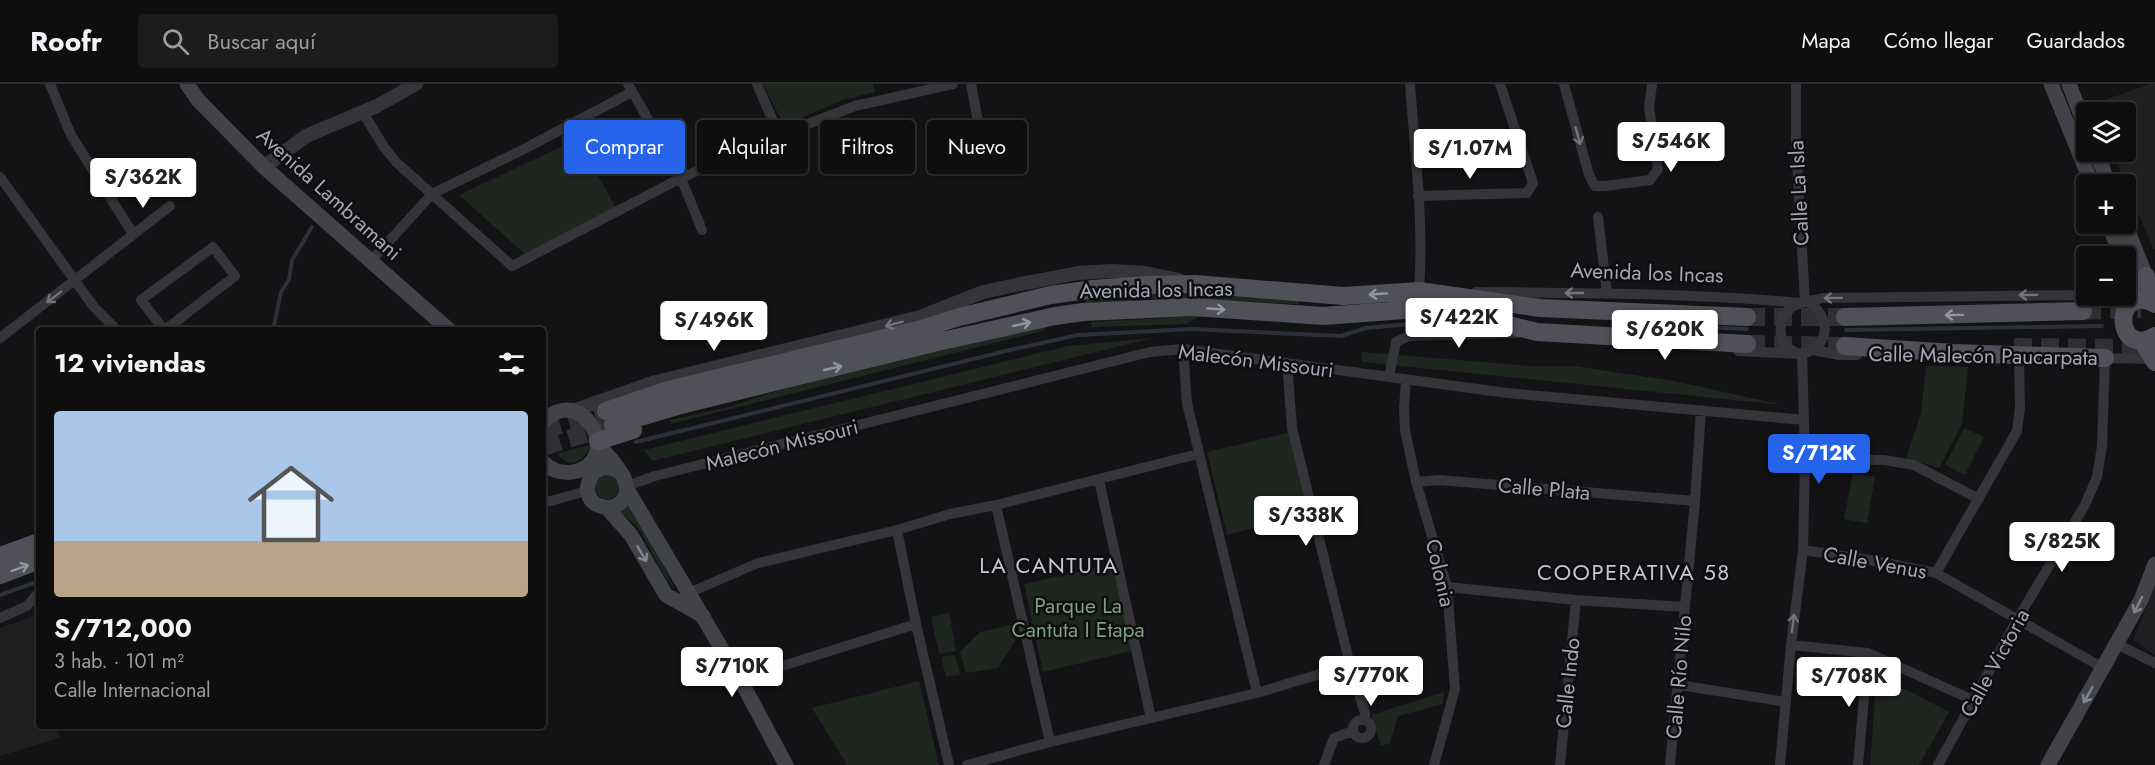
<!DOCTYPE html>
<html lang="es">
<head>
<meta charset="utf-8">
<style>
  body { margin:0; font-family:Jost,sans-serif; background:#1c1c1d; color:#f1f3f6; height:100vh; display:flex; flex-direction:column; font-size:22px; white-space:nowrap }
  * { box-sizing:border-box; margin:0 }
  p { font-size:20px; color:#9b9c9e }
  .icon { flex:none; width:33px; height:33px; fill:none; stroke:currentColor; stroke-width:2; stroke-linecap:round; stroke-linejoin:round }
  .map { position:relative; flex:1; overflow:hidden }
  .side { position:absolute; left:36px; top:243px; width:510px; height:402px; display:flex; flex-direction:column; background:#0e0e0f; border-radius:6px; box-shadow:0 2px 4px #0004,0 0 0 2px #2e2e2f }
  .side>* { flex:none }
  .banner { position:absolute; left:564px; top:36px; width:570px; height:54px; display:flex; gap:12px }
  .fabs { position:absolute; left:2076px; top:18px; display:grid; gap:12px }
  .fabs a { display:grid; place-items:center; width:60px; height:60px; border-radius:6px; background:#0e0e0f; box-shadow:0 2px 4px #0004,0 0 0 2px #2e2e2f; font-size:30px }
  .price { position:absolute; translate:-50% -51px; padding:0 14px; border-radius:6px; background:#fff; color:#222; font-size:20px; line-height:39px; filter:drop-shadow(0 2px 3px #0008) }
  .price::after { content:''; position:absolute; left:50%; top:36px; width:18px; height:14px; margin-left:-9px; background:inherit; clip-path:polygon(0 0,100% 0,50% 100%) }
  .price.current { background:#2563eb; color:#fff }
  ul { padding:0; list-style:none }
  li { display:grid; align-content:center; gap:12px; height:318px; padding:0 18px }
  li span { display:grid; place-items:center; height:186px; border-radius:6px; color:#555 }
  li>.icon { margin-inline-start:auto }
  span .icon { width:108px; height:108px; fill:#fffc; stroke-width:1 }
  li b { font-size:26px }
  h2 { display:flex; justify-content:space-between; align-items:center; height:72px; padding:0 18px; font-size:26px }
  .pill { padding:0 21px; border-radius:6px; background:#0e0e0f; box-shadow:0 2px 4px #0004,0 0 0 2px #2e2e2f; font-size:21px; line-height:54px }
  .pill.current { background:#2563eb; color:#fff }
  header { display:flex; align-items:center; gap:36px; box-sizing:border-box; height:84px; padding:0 30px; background:#0e0e0f; border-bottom:2px solid #2e2e2f }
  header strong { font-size:28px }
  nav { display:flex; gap:33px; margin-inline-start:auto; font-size:21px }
  .search { width:420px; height:54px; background:#1c1c1d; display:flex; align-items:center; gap:15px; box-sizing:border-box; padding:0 21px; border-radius:6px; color:#9b9c9e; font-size:22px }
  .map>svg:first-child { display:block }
  .built { fill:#1f1e21 }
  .green { fill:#1f2620 }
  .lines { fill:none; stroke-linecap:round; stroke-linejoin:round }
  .stream { stroke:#2b3139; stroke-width:4 }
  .primary-tunnel { stroke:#303034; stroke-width:18; stroke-dasharray:18 9; stroke-linecap:butt }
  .minor { stroke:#343439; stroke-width:10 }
  .tertiary { stroke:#343439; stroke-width:14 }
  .secondary { stroke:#424349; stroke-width:15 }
  .primary { stroke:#505058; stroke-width:18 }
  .oneway { stroke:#72737d }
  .oneway2 { stroke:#9396a2 }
  .oneway3 { stroke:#82848f }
  .labels { text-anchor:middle; stroke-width:5; stroke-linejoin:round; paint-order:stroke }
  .street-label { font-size:21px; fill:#a4a7b4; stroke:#0e0d0f }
  .park-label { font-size:21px; fill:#7c9e82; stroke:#0e0d0f }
  .neighbourhood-label { font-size:22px; letter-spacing:1.5px; fill:#c5c7d0; stroke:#0e0d0f }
</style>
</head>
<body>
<header>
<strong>Roofr</strong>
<div class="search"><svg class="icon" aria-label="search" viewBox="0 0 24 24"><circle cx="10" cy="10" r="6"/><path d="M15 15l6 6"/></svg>Buscar aquí</div>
<nav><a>Mapa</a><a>Cómo llegar</a><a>Guardados</a></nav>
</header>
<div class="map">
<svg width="2155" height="681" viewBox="0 0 2155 681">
  <rect width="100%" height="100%" fill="#131214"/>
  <path class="built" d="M2150,0h5v165h-2l-40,-97h13v-40h-30l-3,-8z
    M2155,501v70l-22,-15z
    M39,530v112h19l2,12 -60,18v-128z"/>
  <path class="green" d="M763,0h110l2,8 -32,8 -59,25z
    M603,43l17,32 -24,13 20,36 -90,47 -67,-60z
    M1136,209h47l117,8 -2,3 -151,-5 -61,6 -1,-6z
    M1200,232l-14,8 -95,3 1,-5z
    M1044,238l2,8 -375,94 -2,-4 59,-13 52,-17z
    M1153,254l-501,123 -8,-11 424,-104z
    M1362,268l167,14h45l100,15 109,24 -421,-43z
    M1926,282l42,1 -6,57 -23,44 -33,-10 15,-44z
    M1964,344l20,9 -19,38 -20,-10z
    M1288,349l20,81 -81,21 -20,-83z
    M592,360c-8,16 -20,27 -35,10z
    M1853,389l22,4 -8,46 -23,-4z
    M595 403a12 12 0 1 1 24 0a12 12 0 1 1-24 0Z
    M631,415l5,11 39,80 -10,-13 -26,-48 -23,-21z
    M1114,480l17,87 -88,21 -19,-88z
    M949,529l7,38 -17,3 -8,-37z
    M1012,541l4,14 -18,29 -32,5 -6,-21 20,-20z
    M955,571l5,20 -14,2 -5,-20z
    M1877,591l72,37 -30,53h-49z
    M919,597l20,84h-92l-35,-57z
    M1444,608l-1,12 -45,12 -8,27 -9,3 -10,-31z"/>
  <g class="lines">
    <path class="stream" d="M1640,240l107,5
      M273,246l8,-38 8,-12 3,-20 20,-33
      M1846,246l256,-4
      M636,358l374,-92 68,-15 113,-6 150,7 25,-8 76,-7
      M0,511l39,-14"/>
    <path class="primary-tunnel" d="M2083,227l58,-2
      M1747,233h98
      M1747,260l98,2
      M2014,263l141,1
      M543,346l63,-19
      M543,363l70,-22"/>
    <path class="minor" d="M50,0l21,51 62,99
      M628,0l53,94 21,52
      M757,0l22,51
      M971,0l9,48
      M1410,0c5,68 14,139 9,207h5
      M1564,0l25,91 6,11h11l44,-6 8,-11 -9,-62 3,-23
      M1796,0v60l9,158
      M363,29l21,34 12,15 116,104 169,-88 98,-43 76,-29 98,-22
      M0,93l94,130 23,23
      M1418,112l109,-3 6,-10 -33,-99
      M1598,133l9,76
      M371,177l61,-67 94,-46 106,-56
      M1476,208c108,1 217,1 324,11
      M2096,212l32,10
      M164,246l-23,-30 72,-53 22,29 -70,54
      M0,254l170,-132
      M1183,265l4,54 70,290
      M1813,266l26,5h18
      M1738,267l60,3c31,-2 36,-37 10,-52
      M1797,269c-21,-8 -22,-36 -3,-47 9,-5 19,-5 29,-8l263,-3
      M2101,274l53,1
      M1287,279l5,65 58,237 15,48v7
      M1389,293l7,-35 13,-6 108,-3
      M1406,296l-2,28 1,22 11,52 31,105 8,102 -21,76
      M1805,375l79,1 30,5 65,34
      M1099,396l52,238
      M1416,398l22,-2 257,21
      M627,402l28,-10 495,-124 33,-3 324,44 297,27
      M543,419l44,-12
      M996,421l54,237
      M897,446l19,94 33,141
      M1803,466l67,10 66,13 167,95
      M1936,489l81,-142 3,-24 -1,-47
      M1447,503l129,13 109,7
      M684,511l74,-32 139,-33 53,-16 46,-9 202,-51
      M0,534l27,-12 12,-14
      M2117,560l38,19
      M1791,561l77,8 107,48
      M742,599l18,-10 156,-49
      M1679,601l107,17
      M1353 645a9 9 0 1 1 18 0a9 9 0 1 1-18 0Z
      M967,681l83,-23 207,-49 93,-28
      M1324,681l10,-27 19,-7
      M1560,681l16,-165
      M1670,681l25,-264 6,-91
      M1780,681l11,-120 12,-95 2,-91 -3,-106
      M1858,681l10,-112
      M1938,681l79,-145 68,-115 12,-28 5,-31 3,-88"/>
    <path class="tertiary" d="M264,83l42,-31 71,-30 39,-22
      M572,327l80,-28 268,-66 63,-25 33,-7 62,-12 34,-2 33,2 34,7"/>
    <path class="secondary" d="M187,0l11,16 66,67 185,163
      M2051,0l41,100
      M2069,0l17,44
      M2096,68l13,32
      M2108,140l14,32
      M2125,140l21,52
      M543,338c39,-42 83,40 30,50 -11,2 -23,-2 -30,-10
      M598,360c11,14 41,40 23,58 -5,5 -11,6 -17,5 -31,-5 -14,-55 17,-34
      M627,405l115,194 44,82
      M607,424l24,27 35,60 37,21
      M2048,681l93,-165 14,-36"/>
    <path class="primary" d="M2146,192l9,28
      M2131,197l1,22
      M2155,220c-43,-23 -41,56 0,32
      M1845,233l238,-6
      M2142,257l13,21
      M1845,262l109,7 151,5
      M606,327l62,-21 250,-60 41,-13 92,-22 42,-6 53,-4 49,-1 149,12 75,-5 121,17 207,9
      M613,341l64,-19 256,-63 122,-27 28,-4 110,-5 130,9 82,-6h41l91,22 210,12
      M598,357l35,-11
      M0,472l39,-14
      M0,491l39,-15"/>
  </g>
  <defs><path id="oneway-shaft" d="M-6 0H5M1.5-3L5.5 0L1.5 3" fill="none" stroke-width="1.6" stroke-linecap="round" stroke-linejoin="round" transform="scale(1.5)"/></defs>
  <g class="oneway">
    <use href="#oneway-shaft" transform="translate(1578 52) rotate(74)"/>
    <use href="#oneway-shaft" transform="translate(1574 209) rotate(-180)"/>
    <use href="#oneway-shaft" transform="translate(2028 211) rotate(179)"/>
    <use href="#oneway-shaft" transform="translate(54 213) rotate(143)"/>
    <use href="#oneway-shaft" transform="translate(1833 214) rotate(179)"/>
    <use href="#oneway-shaft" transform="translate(894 240) rotate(165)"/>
    <use href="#oneway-shaft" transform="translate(1793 539) rotate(-83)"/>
  </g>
  <g class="oneway2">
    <use href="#oneway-shaft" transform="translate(1378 210) rotate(176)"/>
    <use href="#oneway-shaft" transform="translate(1216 225) rotate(4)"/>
    <use href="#oneway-shaft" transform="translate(1954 231) rotate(179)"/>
    <use href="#oneway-shaft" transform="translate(1022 240) rotate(-13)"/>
    <use href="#oneway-shaft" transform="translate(833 284) rotate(-13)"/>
    <use href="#oneway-shaft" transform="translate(20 484) rotate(-20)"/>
  </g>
  <g class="oneway3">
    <use href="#oneway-shaft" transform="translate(642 470) rotate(60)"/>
    <use href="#oneway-shaft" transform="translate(2138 521) rotate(117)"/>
    <use href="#oneway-shaft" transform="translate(2088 611) rotate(119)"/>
  </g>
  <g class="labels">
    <g class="street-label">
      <text transform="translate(1799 109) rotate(-93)" y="7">Calle La Isla</text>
      <text transform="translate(329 110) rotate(42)" y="7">Avenida Lambramani</text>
      <text transform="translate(1647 189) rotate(2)" y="7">Avenida los Incas</text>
      <text transform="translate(1156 206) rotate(-1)" y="7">Avenida los Incas</text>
      <text transform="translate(1983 272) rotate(1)" y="7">Calle Malecón Paucarpata</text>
      <text transform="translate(1256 277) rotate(7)" y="7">Malecón Missouri</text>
      <text transform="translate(782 361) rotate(-14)" y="7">Malecón Missouri</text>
      <text transform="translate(1544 405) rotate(5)" y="7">Calle Plata</text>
      <text transform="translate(1875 479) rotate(10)" y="7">Calle Venus</text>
      <text transform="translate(1440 489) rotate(77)" y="7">Colonia</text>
      <text transform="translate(1995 579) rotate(-61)" y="7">Calle Victoria</text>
      <text transform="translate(1679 593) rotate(-85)" y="7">Calle Río Nilo</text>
      <text transform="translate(1568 599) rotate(-84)" y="7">Calle Indo</text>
    </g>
    <g class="park-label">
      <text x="1078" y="529">Parque La<tspan x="1078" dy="24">Cantuta I Etapa</tspan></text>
    </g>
    <g class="neighbourhood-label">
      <text x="1049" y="489">LA CANTUTA</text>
      <text x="1634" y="496">COOPERATIVA 58</text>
    </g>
  </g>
</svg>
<div class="fabs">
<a><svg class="icon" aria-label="layers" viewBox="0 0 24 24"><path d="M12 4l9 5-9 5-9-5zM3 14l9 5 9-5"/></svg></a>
<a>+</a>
<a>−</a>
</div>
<b class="price" style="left:1671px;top:89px">S/546K</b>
<b class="price" style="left:1470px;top:96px">S/1.07M</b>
<b class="price" style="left:143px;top:125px">S/362K</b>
<b class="price" style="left:1459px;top:265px">S/422K</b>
<b class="price" style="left:714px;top:268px">S/496K</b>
<b class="price" style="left:1665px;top:277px">S/620K</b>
<b class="price current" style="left:1819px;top:401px">S/712K</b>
<b class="price" style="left:1306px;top:463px">S/338K</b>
<b class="price" style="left:2062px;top:489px">S/825K</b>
<b class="price" style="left:732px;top:614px">S/710K</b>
<b class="price" style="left:1371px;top:623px">S/770K</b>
<b class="price" style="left:1849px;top:624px">S/708K</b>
<div class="banner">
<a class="pill current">Comprar</a>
<a class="pill">Alquilar</a>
<a class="pill">Filtros</a>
<a class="pill">Nuevo</a>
</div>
<section class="side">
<h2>12 viviendas<svg class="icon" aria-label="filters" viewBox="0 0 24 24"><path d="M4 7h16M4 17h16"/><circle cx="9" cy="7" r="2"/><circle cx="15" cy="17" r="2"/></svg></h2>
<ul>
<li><span style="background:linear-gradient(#a9c7e8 70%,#b9a48a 0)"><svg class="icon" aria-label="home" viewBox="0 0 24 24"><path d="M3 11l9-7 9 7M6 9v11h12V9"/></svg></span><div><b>S/712,000</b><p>3 hab. · 101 m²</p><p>Calle Internacional</p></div></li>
</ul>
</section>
</div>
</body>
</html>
